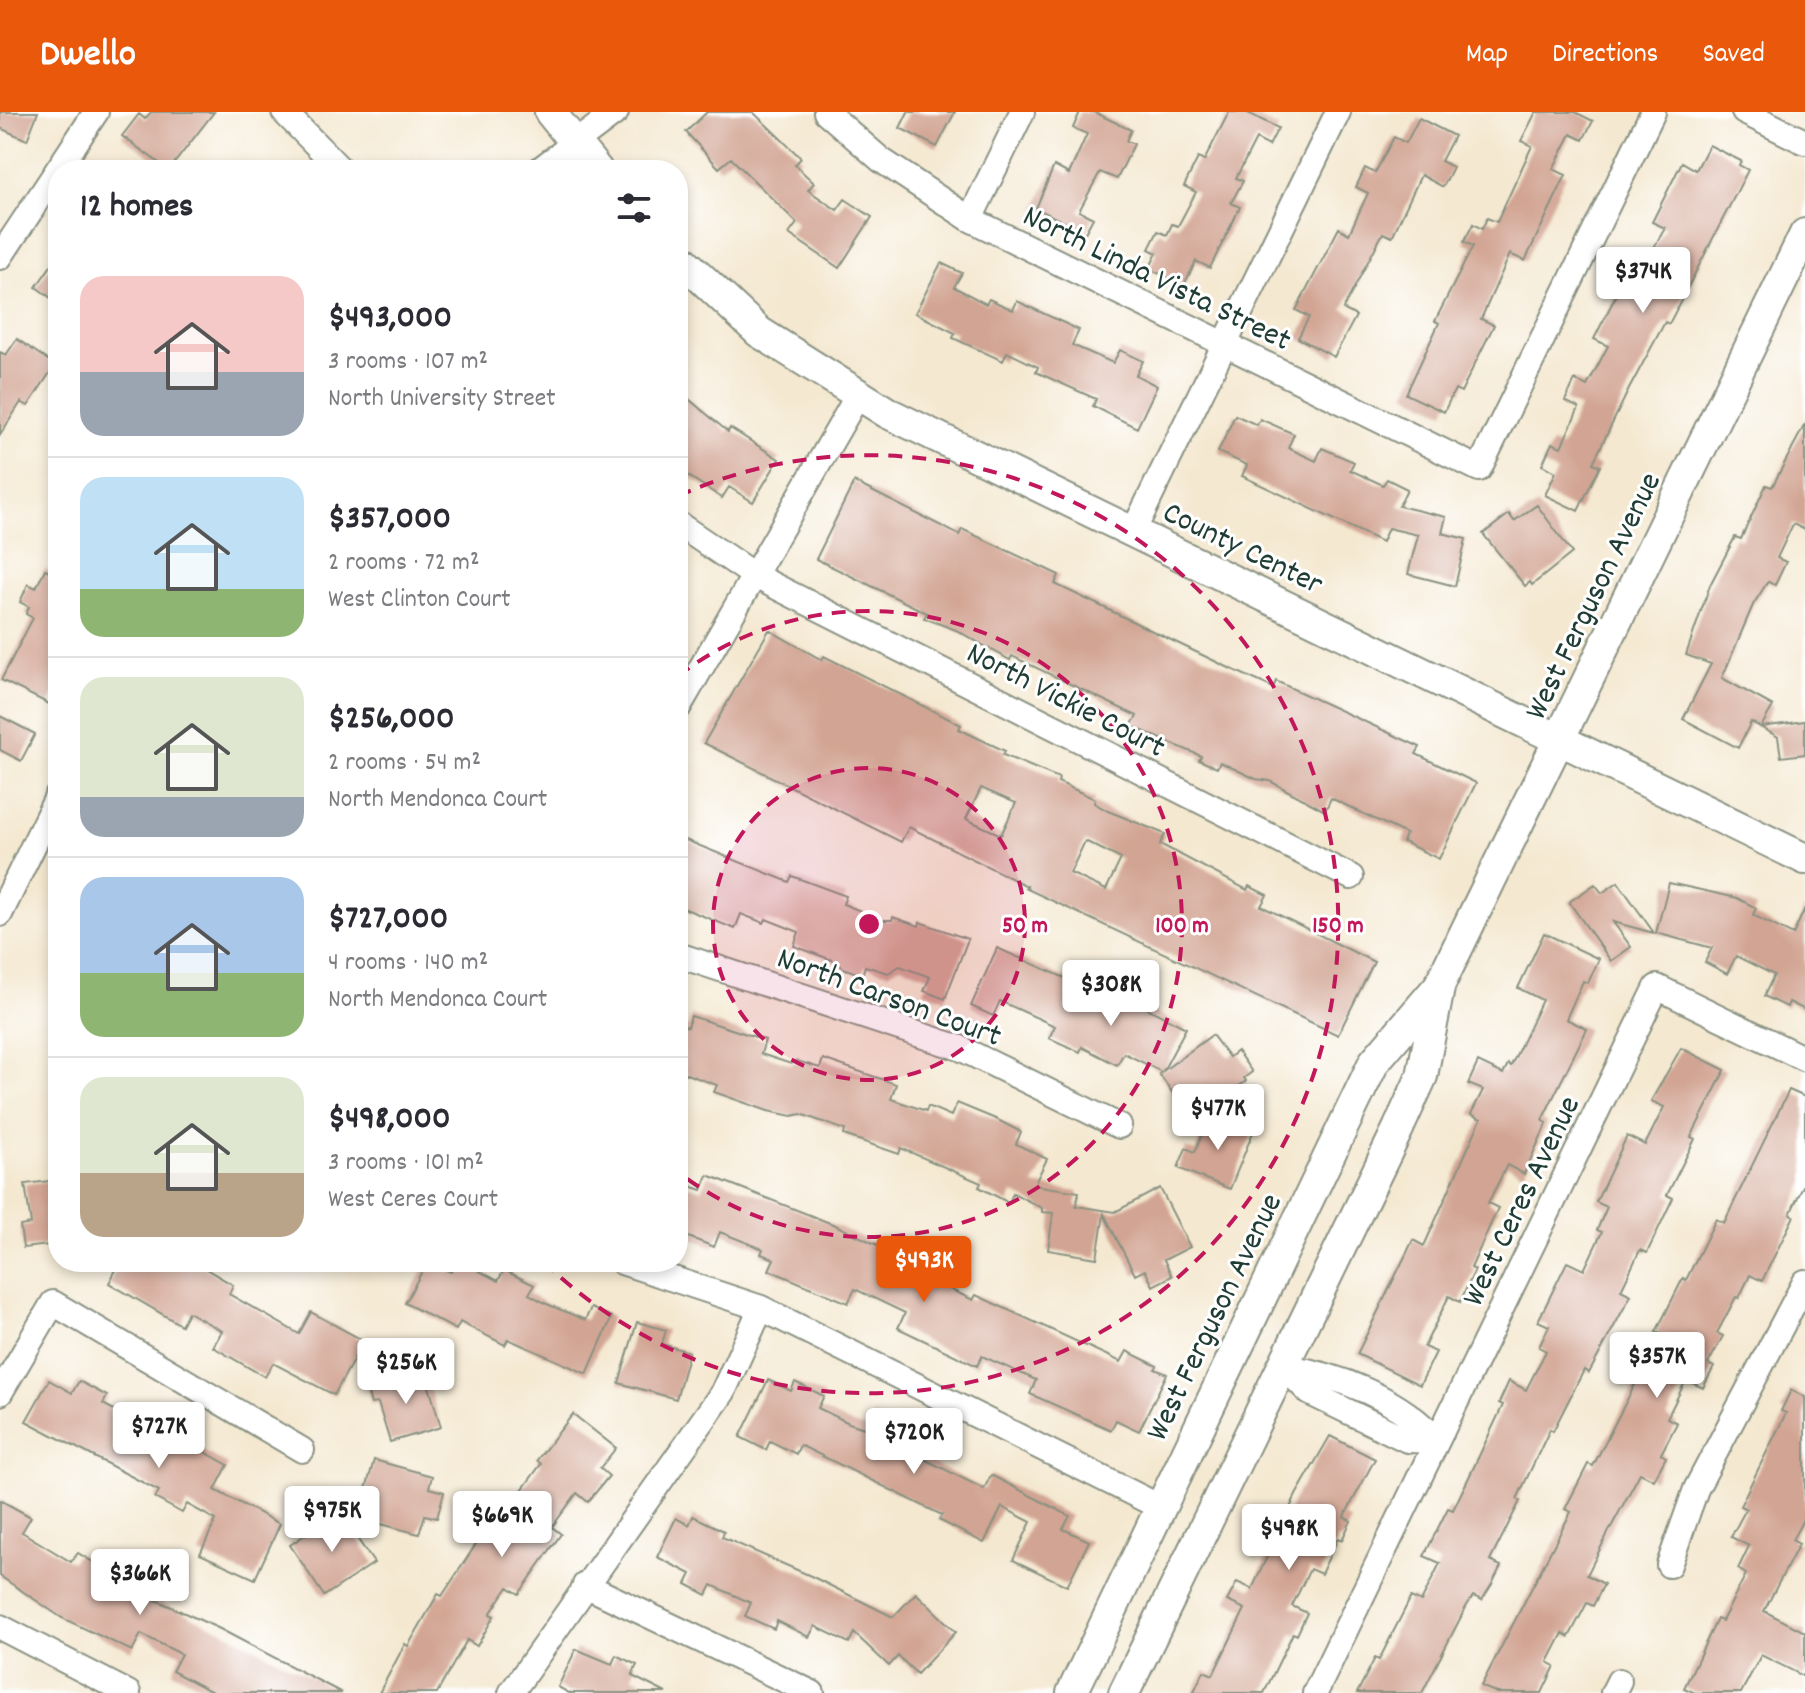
<!DOCTYPE html>
<html lang="en">
<head>
<meta charset="utf-8">
<style>
  body { margin:0; font-family:Dekko,sans-serif; background:#f7f7f7; color:#2b2b33; height:100vh; display:flex; flex-direction:column; font-size:30px; white-space:nowrap }
  * { box-sizing:border-box; margin:0 }
  p { font-size:26px; color:#7c7c81 }
  .icon { flex:none; width:44px; height:44px; fill:none; stroke:currentColor; stroke-width:2; stroke-linecap:round; stroke-linejoin:round }
  .map { position:relative; flex:1; overflow:hidden }
  .side { position:absolute; left:48px; top:48px; width:640px; height:1112px; display:flex; flex-direction:column; background:#fff; border-radius:32px; box-shadow:0 4px 12px #0003 }
  .side>* { flex:none }
  .price { position:absolute; translate:-50% -68px; padding:0 18px; border-radius:8px; background:#fff; color:#222; font-size:26px; line-height:52px; filter:drop-shadow(0 2px 4px #0008) }
  .price::after { content:''; position:absolute; left:50%; top:48px; width:24px; height:18px; margin-left:-12px; background:inherit; clip-path:polygon(0 0,100% 0,50% 100%) }
  .price.current { background:#ea580c; color:#fff }
  ul { padding:0; list-style:none }
  li { display:flex; align-items:center; gap:24px; height:200px; padding:0 32px }
  li+li { border-top:2px solid #e1e1e2 }
  li span { display:grid; place-items:center; flex:none; width:224px; height:160px; border-radius:24px; color:#555 }
  li>.icon { margin-inline-start:auto }
  span .icon { width:96px; height:96px; fill:#fffc; stroke-width:1 }
  li b { font-size:34px }
  h2 { display:flex; justify-content:space-between; align-items:center; height:96px; padding:0 32px; font-size:34px }
  header { display:flex; align-items:center; gap:48px; box-sizing:border-box; height:112px; padding:0 40px; background:#ea580c; color:#fff }
  header strong { font-size:38px }
  nav { display:flex; gap:44px; margin-inline-start:auto; font-size:28px }
  .map>svg:first-child { display:block }
  .building { fill:#d2a493; fill-rule:evenodd }
  .lines { fill:none; stroke-linecap:round; stroke-linejoin:round }
  .minor-casing { stroke:#8a9282; stroke-width:28 }
  .tertiary-casing { stroke:#8a9282; stroke-width:34 }
  .minor { stroke:#fff; stroke-width:24 }
  .tertiary { stroke:#fff; stroke-width:30 }
  .ring { fill:none; stroke:#c2185b; stroke-width:4; stroke-dasharray:14 10 }
  .labels { text-anchor:middle; stroke-width:6; stroke-linejoin:round; paint-order:stroke }
  .street-label { font-size:32px; fill:#1f3d34; stroke:#fff }
  .centre { fill:#c2185b; stroke:#fff; stroke-width:4 }
  .ring-label { font-size:24px; text-anchor:middle; font-weight:bold; fill:#c2185b; stroke:#fff; stroke-width:6; stroke-linejoin:round; paint-order:stroke }
</style>
</head>
<body>
<header>
<strong>Dwello</strong>
<nav><a>Map</a><a>Directions</a><a>Saved</a></nav>
</header>
<div class="map">
<svg width="1805" height="1581" viewBox="0 0 1805 1581">
  <rect width="100%" height="100%" fill="#fff"/>
  <filter id="ink" filterUnits="userSpaceOnUse"><feTurbulence type="fractalNoise" baseFrequency=".0125" numOctaves="2"/><feDisplacementMap in="SourceGraphic" scale="16" xChannelSelector="R" yChannelSelector="G"/><feConvolveMatrix kernelMatrix="1 2 1 2 8 2 1 2 1" color-interpolation-filters="sRGB"/></filter>
  <filter id="wash" filterUnits="userSpaceOnUse"><feTurbulence type="fractalNoise" baseFrequency=".006" numOctaves="4" result="noise"/><feDisplacementMap in="SourceGraphic" scale="32" xChannelSelector="R" yChannelSelector="G"/><feGaussianBlur stdDeviation="1.8" result="paint"/><feColorMatrix in="noise" values="0 0 0 0 0 0 0 0 0 0 0 0 0 0 0 0 0 1.4 0 .05"/><feComposite in="paint" operator="in"/></filter>
  <g filter="url(#wash)">
    <rect width="100%" height="100%" fill="#f4e8d0"/>
    <g id="blocks">
      <path class="building" d="M0,0h38l-11,28 -27,-12z
        M151,0h63l-45,58 -47,-34 17,-22 6,5z
        M707,0h46l48,46 -6,7 19,18 -6,7 29,20 8,-11 27,18 -33,51 -50,-34 8,-11 -66,-65 -12,10 -33,-36z
        M908,0h47l-18,35 -37,-19z
        M1080,0h14l37,18 -5,11 8,3 -17,35 -17,-7 -21,39 14,7 -8,15 -49,-25 18,-42 15,8 18,-40 -14,-6z
        M1229,0h17l32,16 -9,18 -13,-7 -20,39 7,3 -12,22 9,4 -30,61 -14,-7 -12,24 -35,-16 8,-16 -8,-4 9,-18 9,4 5,-11 6,2 18,-34 -12,-6 14,-28 6,3z
        M1536,0h39l18,9 -10,19 -12,-6 -18,35 13,6 -41,86 -15,-7 -29,65 13,6 -33,67 -6,-3 -11,23 -38,-18 33,-71 -4,-2 38,-75 -9,-4 9,-18 9,5 5,-11 10,4 35,-76 -11,-5z
        M1419,6l35,18 -13,25 12,6 -10,20 -22,-12 -29,62 -9,-4 -40,76 13,7 -22,41 -36,-19 11,-21 -13,-7 43,-82 10,6 19,-41 -12,-6 9,-19 10,5 19,-36 12,6z
        M1709,33l32,16 -2,4 9,5 -79,154 -4,-2 -36,67 -36,74 7,3 -22,45 -33,-16 11,-23 -14,-7 10,-22 9,4 18,-39 -14,-7 10,-21 12,6 21,-40 -14,-7 10,-20 21,-41 10,4 30,-54 -13,-6 30,-60 14,8z
        M58,144v47l-22,-16z
        M941,151l21,10 -8,14 32,17 3,-5 24,11 4,-9 62,29 -7,15 41,18 7,-13 23,11 -7,14 21,11 -20,42 -44,-22 3,-7 -60,-27 2,-5 -31,-15 -4,9 -50,-23 2,-5 -40,-20z
        M17,227l38,26 -27,41 -7,-4 -21,33v-83l6,3z
        M678,278l50,42 2,-4 49,31 -26,43 -24,-15 -7,11 -44,-29z
        M1235,303l22,10 3,-6 34,15 -6,14 28,13 6,-13 32,14 -4,8 33,15 4,-6 20,10 -8,17 47,11 -4,16 24,6 -11,47 -47,-12 10,-39 -30,-7 -6,14 -140,-66 5,-11 -29,-13z
        M1805,312v106l-12,-6 -16,34 9,4 -11,23 -7,-4 -15,24 -31,73 51,28 -12,21 44,-6v33l-24,3 -3,-20 -27,-15 -13,26 -55,-29 28,-55 -25,-9 24,-70 25,-48 6,2 25,-54 6,2z
        M854,370l105,53 3,-6 97,46 -4,9 170,82 48,22 3,-7 144,66 -4,7 60,29 -37,76 -36,-17 3,-8 -75,-36 -6,13 -55,-30 -14,-2 -36,-17 -3,6 -18,-8 2,-4 -70,-30 6,-10 -125,-60 -2,4 -54,-30 -32,-12 3,-5 -111,-54z
        M1537,393l35,48 -40,32 -2,-3 -5,4 -42,-52 26,-20 5,7z
        M45,457l13,6v111l-9,18 -48,-24 32,-62 -7,-4 3,-7 -9,-5 8,-18 8,4z
        M769,518l53,30 2,-4 137,69 -2,4 46,22 -2,4 56,23 -1,4 37,17 -1,4 14,8 57,23 -5,10 87,46 2,-4 18,9 -6,11 113,56 -36,73 -313,-147 2,-2 -118,-59 -8,15 -197,-99zM981,676l35,15 -15,32 -35,-16zM1085,729l36,18 -15,31 -36,-17z
        M0,604l35,18 -14,27 -21,-11z
        M678,725l111,45 3,-6 54,20 -3,8 40,16h9l1,-3 26,9 1,-4 48,17 -23,60 -21,-8 6,-14 -30,-11 -12,7 -23,-7 -3,9 -16,-6 -14,-9 -38,-14 5,-14 -33,-13 -2,4 -23,-9 -6,15 -57,-23z
        M1618,770l36,51 -41,-11 18,25 -20,14 -42,-59 26,-18 7,9z
        M1669,771l68,15 19,10 -3,7 40,20 12,-27v102l-16,-8 -2,5 -23,-11 10,-21 -38,-19 -9,18 -22,-12 7,-14 -56,-15z
        M1544,821l55,26 -11,24 -5,-2 -17,38 21,10 -45,91 5,3 -23,51 -17,-9 -19,38 10,5 -27,60 4,2 -15,32 -11,-6 -25,51 12,5 -16,33 -63,-31 56,-114 11,6 57,-127 -10,-5 12,-24 -15,-6 10,-22 25,12 5,-10 3,2 31,-66 -24,-12z
        M997,836l127,56 3,-6 59,30 -23,43 49,-36 17,22 8,-6 15,21 -8,6 2,3 -42,31 -15,-21 -11,9 -19,-26 3,-2 -38,-19 -7,12 -35,-18 -2,5 -31,-14 6,-12 -55,-25 -7,15 -22,-10z
        M691,904l74,24 -4,14 30,10 6,-3 23,7 3,-9 73,25 -5,15 35,12 2,-5 23,10 6,-13 41,17 23,12 -5,12 31,15 -13,26 45,7 -3,14 39,6 45,-24 30,59 -26,13 8,16 -19,10 -8,-16 -10,5 -31,-61 -7,44 -49,-8 5,-37 -11,-1v-4l-29,-15 -4,10 -30,-16 2,-4 -80,-35 -2,6 -55,-19 1,-5 -44,-16 -9,2 -24,-5 -54,-19 3,-7 -39,-14v-47l10,3z
        M1681,936l44,22 -34,67 4,2 -28,56 6,3 -26,55 -7,-3 -19,40 10,5 -42,78 -5,-3 -31,61 -3,-2 -33,70 3,2 -30,60 11,5 -9,18 -10,16 -9,-4 -7,11 -44,86h-65l18,-35 4,2 32,-63 10,5 19,-39 -16,-7 24,-48 5,2 19,-39 31,-66 -4,-2 10,-22 17,9 20,-39 -7,-4 10,-21 -11,-5 29,-59 17,8 18,-38 -5,-2 10,-23 -11,-5 31,-66 18,9 19,-38 -13,-6z
        M1789,978l16,7v85l-15,32 4,2 -32,65 -12,-6 -11,23 -3,-1 -19,36 6,3 -15,28 6,3 -11,21 -17,-8 -19,38 10,5 -16,31 5,3 -12,23 -14,-7 -31,58 -22,44 17,9 -11,22 -6,-3 -18,34 -6,-4 -15,29 7,4 -13,27h-45l-16,-7 90,-174 -6,-3 23,-45 5,2 68,-132 -5,-2 27,-54 3,2 30,-61 8,4z
        M1210,1003l43,17 -23,57 -52,-21 8,-20 9,4z
        M708,1063l127,50 66,31 -4,9 76,35 3,-5 145,67 6,-11 30,15 -2,3 12,5 -28,57 -23,-11 -5,10 -81,-36 6,-14 -54,-24 -5,10 -79,-38 7,-15 -50,-24 -7,14 -79,-33 5,-11 -13,-5 2,-5 -43,-17 -6,15 -36,-14v-51l24,8z
        M58,1068v64l-35,4 -3,-22 11,-2 -6,-40z
        M120,1150h74l39,23 -4,9 70,40 12,-22 53,29 -30,54 -61,-32 -8,14 -52,-30 9,-16 -34,-19 -7,13 -72,-42z
        M427,1150l24,10 6,-10h6l35,19 6,-11 30,15 -5,9 18,10 38,16 6,-12 21,9 -25,57 -79,-35 -3,6 -45,-23 -4,8 -51,-27z
        M637,1210l29,8 -4,14 27,8 -13,47 -57,-16z
        M424,1258l17,57 -51,15 -12,-39 -7,1 -5,-17z
        M49,1268l23,13 7,-12 28,15 -4,8 35,19 4,-6 86,48 -13,25 65,34 -25,55 -55,-25 16,-34 -29,-16 -5,9 -27,-15 4,-7 -133,-70z
        M768,1268l23,11 4,-9 29,14 -6,12 31,15 18,6 6,-13 23,12 29,17 -5,12 64,32 7,-14 79,41 -7,13 26,12 -22,45 -54,-26 18,-38 -29,-15 -18,36 -45,-23 3,-5 -142,-70 -4,9 -26,-13 -4,9 -26,-13z
        M1791,1278l14,7v119l-13,24 7,4 -35,67 41,21v45l-44,-22 -20,38h-46l-11,-5 33,-69 5,2 24,-47 -8,-5 11,-23 -18,-9 15,-28 -6,-3 46,-93 -5,-2z
        M573,1302l43,34 -16,20 9,8 -21,26 -11,-9 -25,34 9,7 -42,60 -11,-7 -18,27 4,2 -17,30 -10,-6 -30,53h-58l26,-49 3,2 30,-52 4,2 42,-64 5,3 52,-71 -4,-4z
        M1330,1324l45,23 -31,58 7,4 -9,19 -4,-2 -17,36 -11,-5 -18,37 15,7 -10,22 -4,-2 -29,60h-71l11,-22 9,4 32,-66 -18,-8 10,-19 15,7 44,-94z
        M374,1348l58,16 -3,12 15,4 -7,26 -12,-3 -6,19 -61,-16z
        M0,1388l31,17 -9,15 49,30 7,-9 36,22 1,-3 24,13 -3,6 84,38 122,64h-128l-42,-22 9,-17 -40,-20 -9,17 -70,-33 -62,-42z
        M339,1400l35,51 -50,33 -34,-51z
        M693,1404l31,15 -2,6 91,40 80,40 23,-24 40,39 -39,42 -19,-18 -9,10 -35,-33 -5,10 -34,-17 -6,11 -32,-16 -3,8 -29,-13 6,-13 -39,-18 -5,10 -21,-11 5,-10 -34,-17 19,-39 13,7z
        M576,1537l36,15 4,-9 21,10 -5,11 34,17h-97l-11,-6z"/>
    </g>
  </g>
  <g filter="url(#ink)">
    <use href="#blocks" fill-opacity="0" stroke="#8a9282" stroke-width="2"/>
    <g class="lines">
      <g class="minor-casing">
        <path id="minor" d="M284,0l57,58
          M826,0l55,48 89,59 509,250 174,-357
          M1744,0l61,30
          M539,58l77,-58
          M970,107l52,-107
          M0,145l96,-145
          M678,412l77,52 596,301
          M1133,420l205,-420
          M678,596l180,-313
          M0,802l58,-119
          M678,843l282,93 159,78
          M622,1150l139,46 399,199
          M1284,1255l26,26 97,47 30,1
          M1284,1255c53,7 118,33 153,74
          M0,1281l53,-90 249,147
          M1669,1453l27,-76 109,-207
          M585,1473l227,108
          M0,1515l128,66
          M511,1581l212,-301 38,-84
          M1315,1581l342,-706 148,72
          M1613,1581l6,-12"/>
      </g>
      <g class="tertiary-casing">
        <path id="tertiary" d="M550,0l47,58
          M678,144l81,76 129,81 917,446
          M1072,1581l302,-631 65,-76 366,-752
          M1124,1581l274,-564 24,-53 17,-88"/>
      </g>
      <use href="#minor" class="minor"/>
      <use href="#tertiary" class="tertiary"/>
    </g>
  </g>
  <circle cx="869" cy="812" r="156" fill="#c2185b" fill-opacity=".12"/>
  <g class="ring">
    <circle cx="869" cy="812" r="156"/>
    <path d="M678 564A313 313 0 1 1 678 1060"/>
    <path d="M678 384A469 469 0 1 1 546 1152"/>
  </g>
  <g class="labels">
    <g class="street-label">
      <text transform="translate(1158 164) rotate(26)" y="11">North Linda Vista Street</text>
      <text transform="translate(1244 434) rotate(26)" y="11">County Center</text>
      <text transform="translate(1591 483) rotate(-64)" y="11">West Ferguson Avenue</text>
      <text transform="translate(1067 586) rotate(27)" y="11">North Vickie Court</text>
      <text transform="translate(890 883) rotate(20)" y="11">North Carson Court</text>
      <text transform="translate(1519 1088) rotate(-64)" y="11">West Ceres Avenue</text>
      <text transform="translate(1212 1204) rotate(-64)" y="11">West Ferguson Avenue</text>
    </g>
  </g>
  <circle cx="869" cy="812" r="12" class="centre"/>
  <g class="ring-label">
    <text x="1025" y="820">50 m</text>
    <text x="1182" y="820">100 m</text>
    <text x="1338" y="820">150 m</text>
  </g>
</svg>
<b class="price" style="left:1643px;top:203px">$374K</b>
<b class="price" style="left:1111px;top:916px">$308K</b>
<b class="price" style="left:1218px;top:1040px">$477K</b>
<b class="price current" style="left:924px;top:1192px">$493K</b>
<b class="price" style="left:1657px;top:1288px">$357K</b>
<b class="price" style="left:406px;top:1294px">$256K</b>
<b class="price" style="left:159px;top:1358px">$727K</b>
<b class="price" style="left:914px;top:1364px">$720K</b>
<b class="price" style="left:332px;top:1442px">$975K</b>
<b class="price" style="left:502px;top:1447px">$669K</b>
<b class="price" style="left:1289px;top:1460px">$498K</b>
<b class="price" style="left:140px;top:1505px">$366K</b>
<section class="side">
<h2>12 homes<svg class="icon" aria-label="filters" viewBox="0 0 24 24"><path d="M4 7h16M4 17h16"/><circle cx="9" cy="7" r="2"/><circle cx="15" cy="17" r="2"/></svg></h2>
<ul>
<li><span style="background:linear-gradient(#f6c9c9 60%,#9aa5b1 0)"><svg class="icon" aria-label="home" viewBox="0 0 24 24"><path d="M3 11l9-7 9 7M6 9v11h12V9"/></svg></span><div><b>$493,000</b><p>3 rooms · 107 m²</p><p>North University Street</p></div></li>
<li><span style="background:linear-gradient(#bfe0f5 70%,#8fb573 0)"><svg class="icon" aria-label="home" viewBox="0 0 24 24"><path d="M3 11l9-7 9 7M6 9v11h12V9"/></svg></span><div><b>$357,000</b><p>2 rooms · 72 m²</p><p>West Clinton Court</p></div></li>
<li><span style="background:linear-gradient(#dfe7d0 75%,#9aa5b1 0)"><svg class="icon" aria-label="home" viewBox="0 0 24 24"><path d="M3 11l9-7 9 7M6 9v11h12V9"/></svg></span><div><b>$256,000</b><p>2 rooms · 54 m²</p><p>North Mendonca Court</p></div></li>
<li><span style="background:linear-gradient(#a9c7e8 60%,#8fb573 0)"><svg class="icon" aria-label="home" viewBox="0 0 24 24"><path d="M3 11l9-7 9 7M6 9v11h12V9"/></svg></span><div><b>$727,000</b><p>4 rooms · 140 m²</p><p>North Mendonca Court</p></div></li>
<li><span style="background:linear-gradient(#dfe7d0 60%,#b9a48a 0)"><svg class="icon" aria-label="home" viewBox="0 0 24 24"><path d="M3 11l9-7 9 7M6 9v11h12V9"/></svg></span><div><b>$498,000</b><p>3 rooms · 101 m²</p><p>West Ceres Court</p></div></li>
</ul>
</section>
</div>
</body>
</html>
